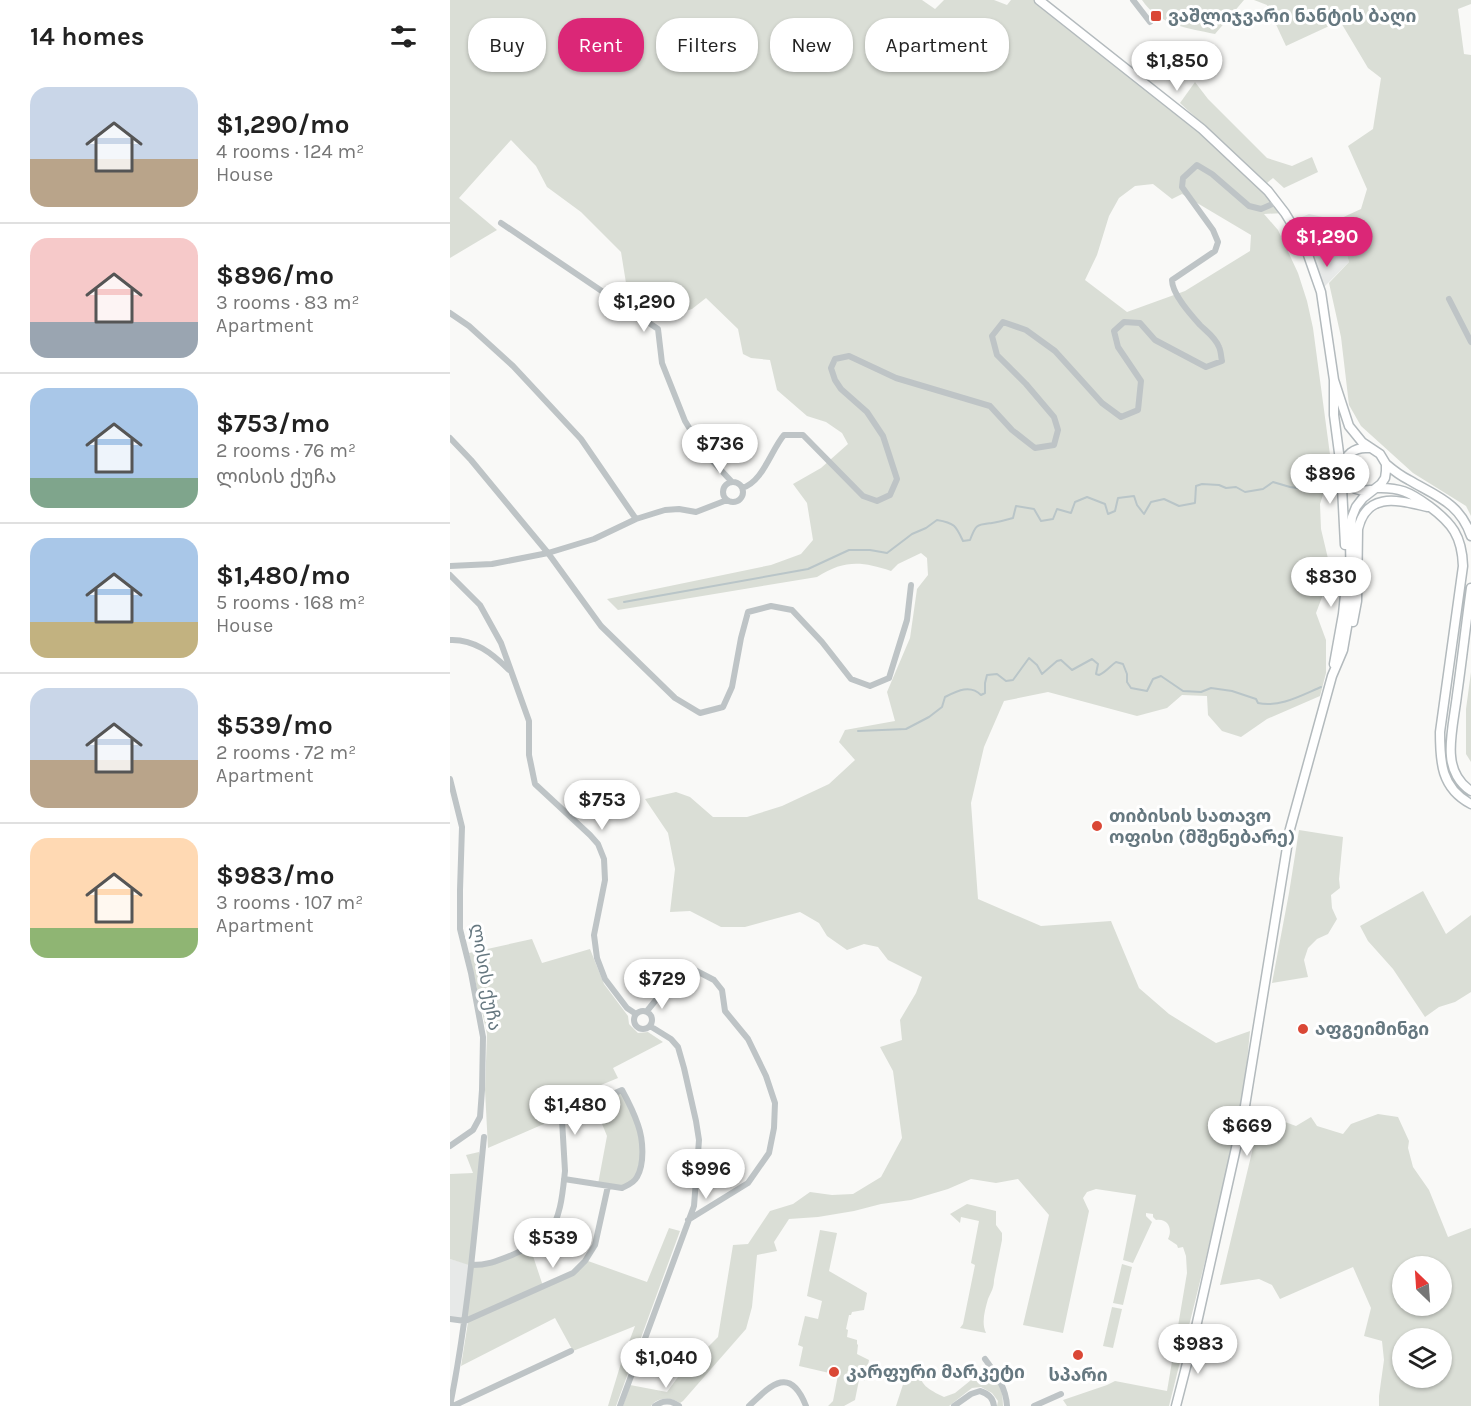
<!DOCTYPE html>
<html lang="en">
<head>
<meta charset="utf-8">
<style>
  body { margin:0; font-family:Karla,"Noto Sans Georgian",sans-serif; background:#f6f6f6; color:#222; height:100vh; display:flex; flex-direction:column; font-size:22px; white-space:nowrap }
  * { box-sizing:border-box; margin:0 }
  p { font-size:20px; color:#767676 }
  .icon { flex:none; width:33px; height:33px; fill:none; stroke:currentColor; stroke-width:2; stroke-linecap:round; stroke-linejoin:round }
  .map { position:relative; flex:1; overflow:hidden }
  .sheet { display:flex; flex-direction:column; background:#fff; width:450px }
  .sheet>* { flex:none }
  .guide { position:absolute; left:18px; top:18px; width:570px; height:54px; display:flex; gap:12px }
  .needle { width:39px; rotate:335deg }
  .tools { position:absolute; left:942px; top:1256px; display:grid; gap:12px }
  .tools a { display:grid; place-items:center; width:60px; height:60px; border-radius:50%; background:#fff; box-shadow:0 2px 4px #0004; font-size:30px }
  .price { position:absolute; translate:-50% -51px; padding:0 14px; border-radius:21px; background:#fff; color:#222; font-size:20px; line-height:39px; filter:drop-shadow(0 2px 3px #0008) }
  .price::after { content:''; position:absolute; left:50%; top:36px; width:18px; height:14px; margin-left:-9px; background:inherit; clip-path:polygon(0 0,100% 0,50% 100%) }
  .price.selected { background:#db2777; color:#fff }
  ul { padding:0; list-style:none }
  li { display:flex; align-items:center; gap:18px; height:150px; padding:0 30px }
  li+li { border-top:2px solid #e0e0e0 }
  li span { display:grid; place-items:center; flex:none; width:168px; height:120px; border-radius:18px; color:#555 }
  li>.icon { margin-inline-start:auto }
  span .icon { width:72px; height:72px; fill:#fffc; stroke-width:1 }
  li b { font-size:26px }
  h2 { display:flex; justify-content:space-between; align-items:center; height:72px; padding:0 30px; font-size:26px }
  .pill { padding:0 21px; border-radius:24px; background:#fff; box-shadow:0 2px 4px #0004; font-size:21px; line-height:54px }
  .pill.selected { background:#db2777; color:#fff }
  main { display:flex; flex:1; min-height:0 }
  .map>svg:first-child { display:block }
  .built { fill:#e7e9e8 }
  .green { fill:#daded6; fill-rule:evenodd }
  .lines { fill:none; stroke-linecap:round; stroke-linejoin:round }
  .stream { stroke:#b9c5c8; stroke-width:2 }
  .secondary-casing { stroke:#b3babd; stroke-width:11 }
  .minor { stroke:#bec4c6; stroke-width:6 }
  .secondary { stroke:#fff; stroke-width:8 }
  .poi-dot { fill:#da4836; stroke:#fff; stroke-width:2 }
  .labels { text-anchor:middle; stroke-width:6; stroke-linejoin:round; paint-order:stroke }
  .poi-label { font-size:18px; font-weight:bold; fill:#667880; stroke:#fff; text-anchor:start }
  .street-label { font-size:18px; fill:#667880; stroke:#fff }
</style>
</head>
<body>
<main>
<section class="sheet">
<h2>14 homes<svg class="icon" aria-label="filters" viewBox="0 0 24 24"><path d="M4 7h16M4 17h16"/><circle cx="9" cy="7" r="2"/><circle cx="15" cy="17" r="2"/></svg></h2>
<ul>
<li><span style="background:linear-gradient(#c9d6e8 60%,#b9a48a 0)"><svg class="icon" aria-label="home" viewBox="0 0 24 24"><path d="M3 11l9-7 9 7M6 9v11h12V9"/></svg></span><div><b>$1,290/mo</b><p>4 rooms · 124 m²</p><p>House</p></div></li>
<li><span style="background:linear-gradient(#f6c9c9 70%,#9aa5b1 0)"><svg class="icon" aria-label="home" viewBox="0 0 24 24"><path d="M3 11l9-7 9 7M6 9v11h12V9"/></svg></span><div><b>$896/mo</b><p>3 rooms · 83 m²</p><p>Apartment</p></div></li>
<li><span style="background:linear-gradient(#a9c7e8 75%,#7fa58c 0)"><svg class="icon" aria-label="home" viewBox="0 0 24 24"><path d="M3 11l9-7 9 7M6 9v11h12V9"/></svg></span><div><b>$753/mo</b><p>2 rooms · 76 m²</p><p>ლისის ქუჩა</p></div></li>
<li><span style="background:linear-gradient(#a9c7e8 70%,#c2b280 0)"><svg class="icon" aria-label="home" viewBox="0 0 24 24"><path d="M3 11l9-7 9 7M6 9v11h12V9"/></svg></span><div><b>$1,480/mo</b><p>5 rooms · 168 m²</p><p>House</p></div></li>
<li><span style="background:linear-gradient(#c9d6e8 60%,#b9a48a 0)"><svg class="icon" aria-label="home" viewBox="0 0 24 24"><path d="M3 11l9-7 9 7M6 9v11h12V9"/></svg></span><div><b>$539/mo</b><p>2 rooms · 72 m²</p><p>Apartment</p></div></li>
<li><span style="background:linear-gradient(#ffd9b3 75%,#8fb573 0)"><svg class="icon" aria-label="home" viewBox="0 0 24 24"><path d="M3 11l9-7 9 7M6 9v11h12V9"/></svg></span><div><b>$983/mo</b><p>3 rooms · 107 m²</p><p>Apartment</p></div></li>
</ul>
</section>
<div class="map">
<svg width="1021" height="1406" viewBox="0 0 1021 1406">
  <rect width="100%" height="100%" fill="#f9f9f7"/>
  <path class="built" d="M859,214l28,6 12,42 -25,25 -13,-37 -14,-31z
    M0,1259l22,6 -7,56 -15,-2z"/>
  <path class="green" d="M0,0h472l13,9 9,-9h50l13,5 4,-5h28l148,117 98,96 -21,1 14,16 20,43 9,28 6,27 18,134 1,22 -6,1 -6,19 1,25 9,38 -3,17 -11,29 10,27v33l-6,23 -53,23 -26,18 -19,-6 -14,-16 -1,-19 -25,-1 -15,13 -30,8 -89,-24 -44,9 -20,46 -13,56 7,96 63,27 70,-5 28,67 30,26 47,29 34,-12 -5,52 -17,86 -59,237h-102l-4,-6 44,-15 8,-4 52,10 20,-118 -1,-17 -3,-9 -5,1 -1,-3 -9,-6c5,-10 0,-21 -12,-19l-3,-3v-3l-7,-1v3l6,6 -19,41 -10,-3 13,-65 -40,-6 -9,3 -4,6 6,13 -26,122 -40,-8 26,-110 -31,-36 -22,4 -25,-4 -23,10 -37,11 -30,4 -27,7 -36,6 -29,2 -15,23 3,9 -20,4 -5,52 -6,22 -63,72 -3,2c-9,-6 -23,-6 -29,3h-28l7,-21 37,7 11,-15 40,-40 15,-92 15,-1 22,-33 23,-7 17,-12 22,3 21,-1 28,-17 21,-39 -9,-67 -13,-24 22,-7 -2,-20 16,-27 6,-16 -34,-17 -10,-13 -14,-3 -17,6 -20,-14 -8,-13 -19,-11 -55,15h-24l-31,-16 -20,1 5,-43 -7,-36 -23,-34 31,-7 14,5 23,20h34l35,-11 47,-22 26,-24 -16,-18 6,-12 50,-9 -8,-29 23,-54 7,-49 11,-14 -1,-17 -6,-5 -23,11 -7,7c-30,-10 -47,-11 -74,6l-199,33 -11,-11 164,-34 30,-11 12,-14 -6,-37 -14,-19 28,-16 27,-24 -6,-11 -16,-11 -19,-6 -30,-26 -7,-30 -19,-2 -8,-4 -5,-25 -32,-31 -14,11 -13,4 -19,-17 -34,-13 -5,-31 -40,-40 -34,-25 -11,-21 -25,-26 -52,58 38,32 -47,28zM703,184l19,15 10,-5 69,41 -1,16 -65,40 -58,21 -42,-32 12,-25 12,-39 10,-18 16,-12z
    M692,0h102l-29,34c-28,-6 -56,-9 -73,-34z
    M804,0h217v4l-13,5 6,45 7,1v461l-5,-10 -53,-33 -52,-47 -12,-21 -8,-68 -12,-54 20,-21 -12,-42 24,-11 6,-20 -19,-43 25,-17 8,-51 -13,-10 -28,-47 -54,25 -19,-41z
    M745,82l13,17 59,59 25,8 20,-9 6,15 -34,16 -11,-10 -6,5 -87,-80z
    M1021,672v90l-5,-8v-45z
    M849,830l44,7 -4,42 1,9 -9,7 1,13 5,11 -9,15 -11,5 -9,9 -4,12 4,17 -36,6 17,-90z
    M973,891l23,43 25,-19v77l-16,10 -16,5 -14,10 -32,-48 -25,-28 -8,-15z
    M82,939l10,24 48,-14 14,35 24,32 1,8 9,9 10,-1 15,10 -50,26 5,10 -29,12 -24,13 -5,14 -72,31 -3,-58 2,-56 -18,-81z
    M172,1090l17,36 3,22 -6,31 -14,9 -24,-4 9,-48 -14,-34z
    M928,1114l20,3 11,24 -1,7 5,19 16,23 19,47 23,-9v178h-92v-10l5,-36 -2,-19 -18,-5 7,-28 -18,-41 -73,32 -8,-14 -13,-6 -39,6 32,-133 6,-37 19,1 8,6 11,4 15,-9 6,9 26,8 8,-10zM952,1266h40v39h-40zM952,1338h40v39h-40z
    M29,1152l2,15 -9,98h16l42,-18 13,39 -78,35 7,-55 -22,-7v-85l23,-1 -7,-18z
    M517,1204l29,7v14l6,8v7l-8,40c0,8 -3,12 -6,19 -3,11 -7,24 -2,34l-26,-5 3,-4 12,-59 -4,-2 8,-42 -18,-4 -1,6 -10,-9z
    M219,1228l11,3 -64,175h-8l13,-43 14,-37 -62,25 -18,-33 -94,48 7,-44 106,-47 14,-14 59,21z
    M370,1230l17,3 -8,38 38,22 -3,17 -12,2 -1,3h-2l-3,14 2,1 -1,7 10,3v4l1,1 -1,9 12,6 -4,21 -6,-1 -4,20 -11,6h-16l5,-5 5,-26 -39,-9 4,-19 -5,-2 7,-29 13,3 4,-18 -15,-5z
    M672,1264l10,3 -9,38 -10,-2z
    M662,1307l10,2 -9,39 -10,-2z
    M459,1366l9,1c2,19 10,22 26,30l11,-4 26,-21c18,3 22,17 22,34h-6l1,-5 -6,-8 -11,-6 -9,1 -23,18h-53z"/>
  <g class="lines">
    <path class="stream" d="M174,602l184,-33 41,-19h21l17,3 25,-19 14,-6 11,-8c18,3 19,6 26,21l7,-1c6,-16 6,-15 22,-17 7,-1 14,-3 21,-5l3,-12 18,3 7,12 12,-2 4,-10 14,4 4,-11 12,-5 18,7 3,10 7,-3 3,-13 16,-2 3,9 7,9 7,-12 13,-3 15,7 16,-3 1,-17 6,-2 17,1 7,3 10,-1 9,5 18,-3 10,-7 17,5 22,3
      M408,731l48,-2 23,-12 13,-10 3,-10c12,-6 25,-13 36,-2l4,-2v-10l2,-8 10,-1 9,7 7,-1 16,-22 8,7 5,9 15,-13 4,-1 11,10 20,-11 6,5 -2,10 3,1c7,-3 11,-9 17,-13l7,2 4,10v8l4,6 16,3 6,-12 8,-3 22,15 18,1 10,-4 21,3 24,8 2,4c21,5 44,-8 63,-16"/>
    <g class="secondary-casing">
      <path id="secondary" d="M589,0l163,129 66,62 17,22 11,18 11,21 14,40 13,88v35l7,53 4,77
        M918,448c-15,-1 -22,7 -27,20 4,16 13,25 30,22
        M936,464c7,6 15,12 23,16 27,16 51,23 62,56
        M926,488c23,-1 34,4 53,18 23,17 33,30 34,60l-23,166c0,30 1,56 31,72
        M1021,588c-5,36 -9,72 -14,107 -2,18 -8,44 -6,61 1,14 8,27 20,35
        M903,622l4,-21 1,-72c9,-39 42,-28 70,-22
        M884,664l9,-50 3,-29
        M726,1406l18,-70 50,-224 46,-283 42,-153 11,-26 8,-46 -1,-68 2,-19 4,-10 7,-9 18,-14 4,-6 1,-7v-7l-6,-10 -18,-12 -13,-16 -15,-46"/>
    </g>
    <path class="minor" d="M683,0l17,22
      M51,223l157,106 4,34 23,58 19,31 28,30
      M999,299l22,43
      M0,313l19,13 44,40 68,73 55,80
      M0,438l21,22 77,93 53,73 74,72 25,15 23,-6 9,-20 9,-49 7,-26 23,-6 21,4 30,32 29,37 19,7 19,-8 18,-58 4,-35
      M273 492a10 10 0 1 1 20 0a10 10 0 1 1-20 0Z
      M292,488c21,-6 29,-38 42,-53h19l60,61 14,5 13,-6 7,-16 -14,-43 -16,-24 -26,-23 -6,-9 -4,-12 4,-9 14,-3 47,22 94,28 22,24 23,18 19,-3 4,-15 -4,-13 -28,-33 -29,-29 -5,-19 11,-14 23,8 29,21 47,52 19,14 17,-7 3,-29 -23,-34 -4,-16 10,-9 16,1 15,17 51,27 16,-6c-1,-4 -1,-10 -3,-14 -4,-10 -12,-15 -19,-22 -10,-11 -28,-31 -28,-45l43,-29 3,-9 -5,-12 -31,-43 1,-9 14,-13 15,9 37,32 12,3 16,-7
      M0,566l42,-2 56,-11 46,-14 42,-20 29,-9 14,-1 17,3 31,-12
      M0,575l30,30 21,38 28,78v34l6,29 55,51 8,9 6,15 1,21 -11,55 3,23 8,21 22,29 9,6
      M0,640c24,-1 42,13 59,30
      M0,779l12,48 -2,63v39l11,44 12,64 -1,53 -2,27 -7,13 -23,16
      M184 1020a9 9 0 1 1 18 0a9 9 0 1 1-18 0Z
      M197,1011l34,-42 6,-3 27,14 8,10 3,21 23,28 18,37 9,27 -1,25 -5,25 -21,30 -60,37
      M22,1265c16,0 25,-4 40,-10 13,-6 26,-11 36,-22 13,-13 15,-44 17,-62l-3,-51 5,-6 55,-24c6,11 12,23 16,35 5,14 7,38 -1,52 -3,6 -9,8 -15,11l-58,-9
      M0,1319l15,2 108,-48 12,-12 10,-16 13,-59
      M535,1359c11,15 21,28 22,47
      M0,1406c18,-89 25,-179 34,-269
      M3,1406l118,-55
      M170,1406l74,-200 5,-66 -3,-19 -12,-53 -6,-21 -7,-8 -21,-13
      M205,1406c8,-6 16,-6 24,0
      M299,1406c22,-21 41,-41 57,0
      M504,1406l17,-12 9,-3c7,2 13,7 14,15
      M584,1406l27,-12"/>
    <use href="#secondary" class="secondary"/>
  </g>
  <g class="poi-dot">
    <rect x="700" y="10" width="12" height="12" rx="3"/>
    <circle cx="647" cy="826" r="6"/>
    <circle cx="853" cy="1029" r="6"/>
    <circle cx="628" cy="1355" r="6"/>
    <circle cx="384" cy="1372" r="6"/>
  </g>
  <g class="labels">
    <g class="poi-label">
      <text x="718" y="22">ვაშლიჯვარი ნანტის ბაღი</text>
      <text x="659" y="822">თიბისის სათავო<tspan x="659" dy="21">ოფისი (მშენებარე)</tspan></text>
      <text x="865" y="1035">აფგეიმინგი</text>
      <text x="396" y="1378">კარფური მარკეტი</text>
      <text x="628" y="1381" text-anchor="middle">სპარი</text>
    </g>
    <g class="street-label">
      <text transform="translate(36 977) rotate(80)" y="6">ლისის ქუჩა</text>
    </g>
  </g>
</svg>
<div class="tools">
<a><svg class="needle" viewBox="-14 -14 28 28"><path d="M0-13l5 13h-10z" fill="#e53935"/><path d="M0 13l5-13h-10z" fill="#767676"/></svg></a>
<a><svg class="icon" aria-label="layers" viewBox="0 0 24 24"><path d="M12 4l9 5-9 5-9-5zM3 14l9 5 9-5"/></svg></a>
</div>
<b class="price" style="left:727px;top:92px">$1,850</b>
<b class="price selected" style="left:877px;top:268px">$1,290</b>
<b class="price" style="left:194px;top:333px">$1,290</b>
<b class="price" style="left:270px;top:475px">$736</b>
<b class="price" style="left:880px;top:505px">$896</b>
<b class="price" style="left:881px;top:608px">$830</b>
<b class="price" style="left:152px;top:831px">$753</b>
<b class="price" style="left:212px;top:1010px">$729</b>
<b class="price" style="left:125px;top:1136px">$1,480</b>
<b class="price" style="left:797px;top:1157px">$669</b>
<b class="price" style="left:256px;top:1200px">$996</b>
<b class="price" style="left:103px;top:1269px">$539</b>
<b class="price" style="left:748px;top:1375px">$983</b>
<b class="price" style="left:216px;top:1389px">$1,040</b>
<div class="guide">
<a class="pill">Buy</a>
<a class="pill selected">Rent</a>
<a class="pill">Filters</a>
<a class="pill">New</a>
<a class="pill">Apartment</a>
</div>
</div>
</main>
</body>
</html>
